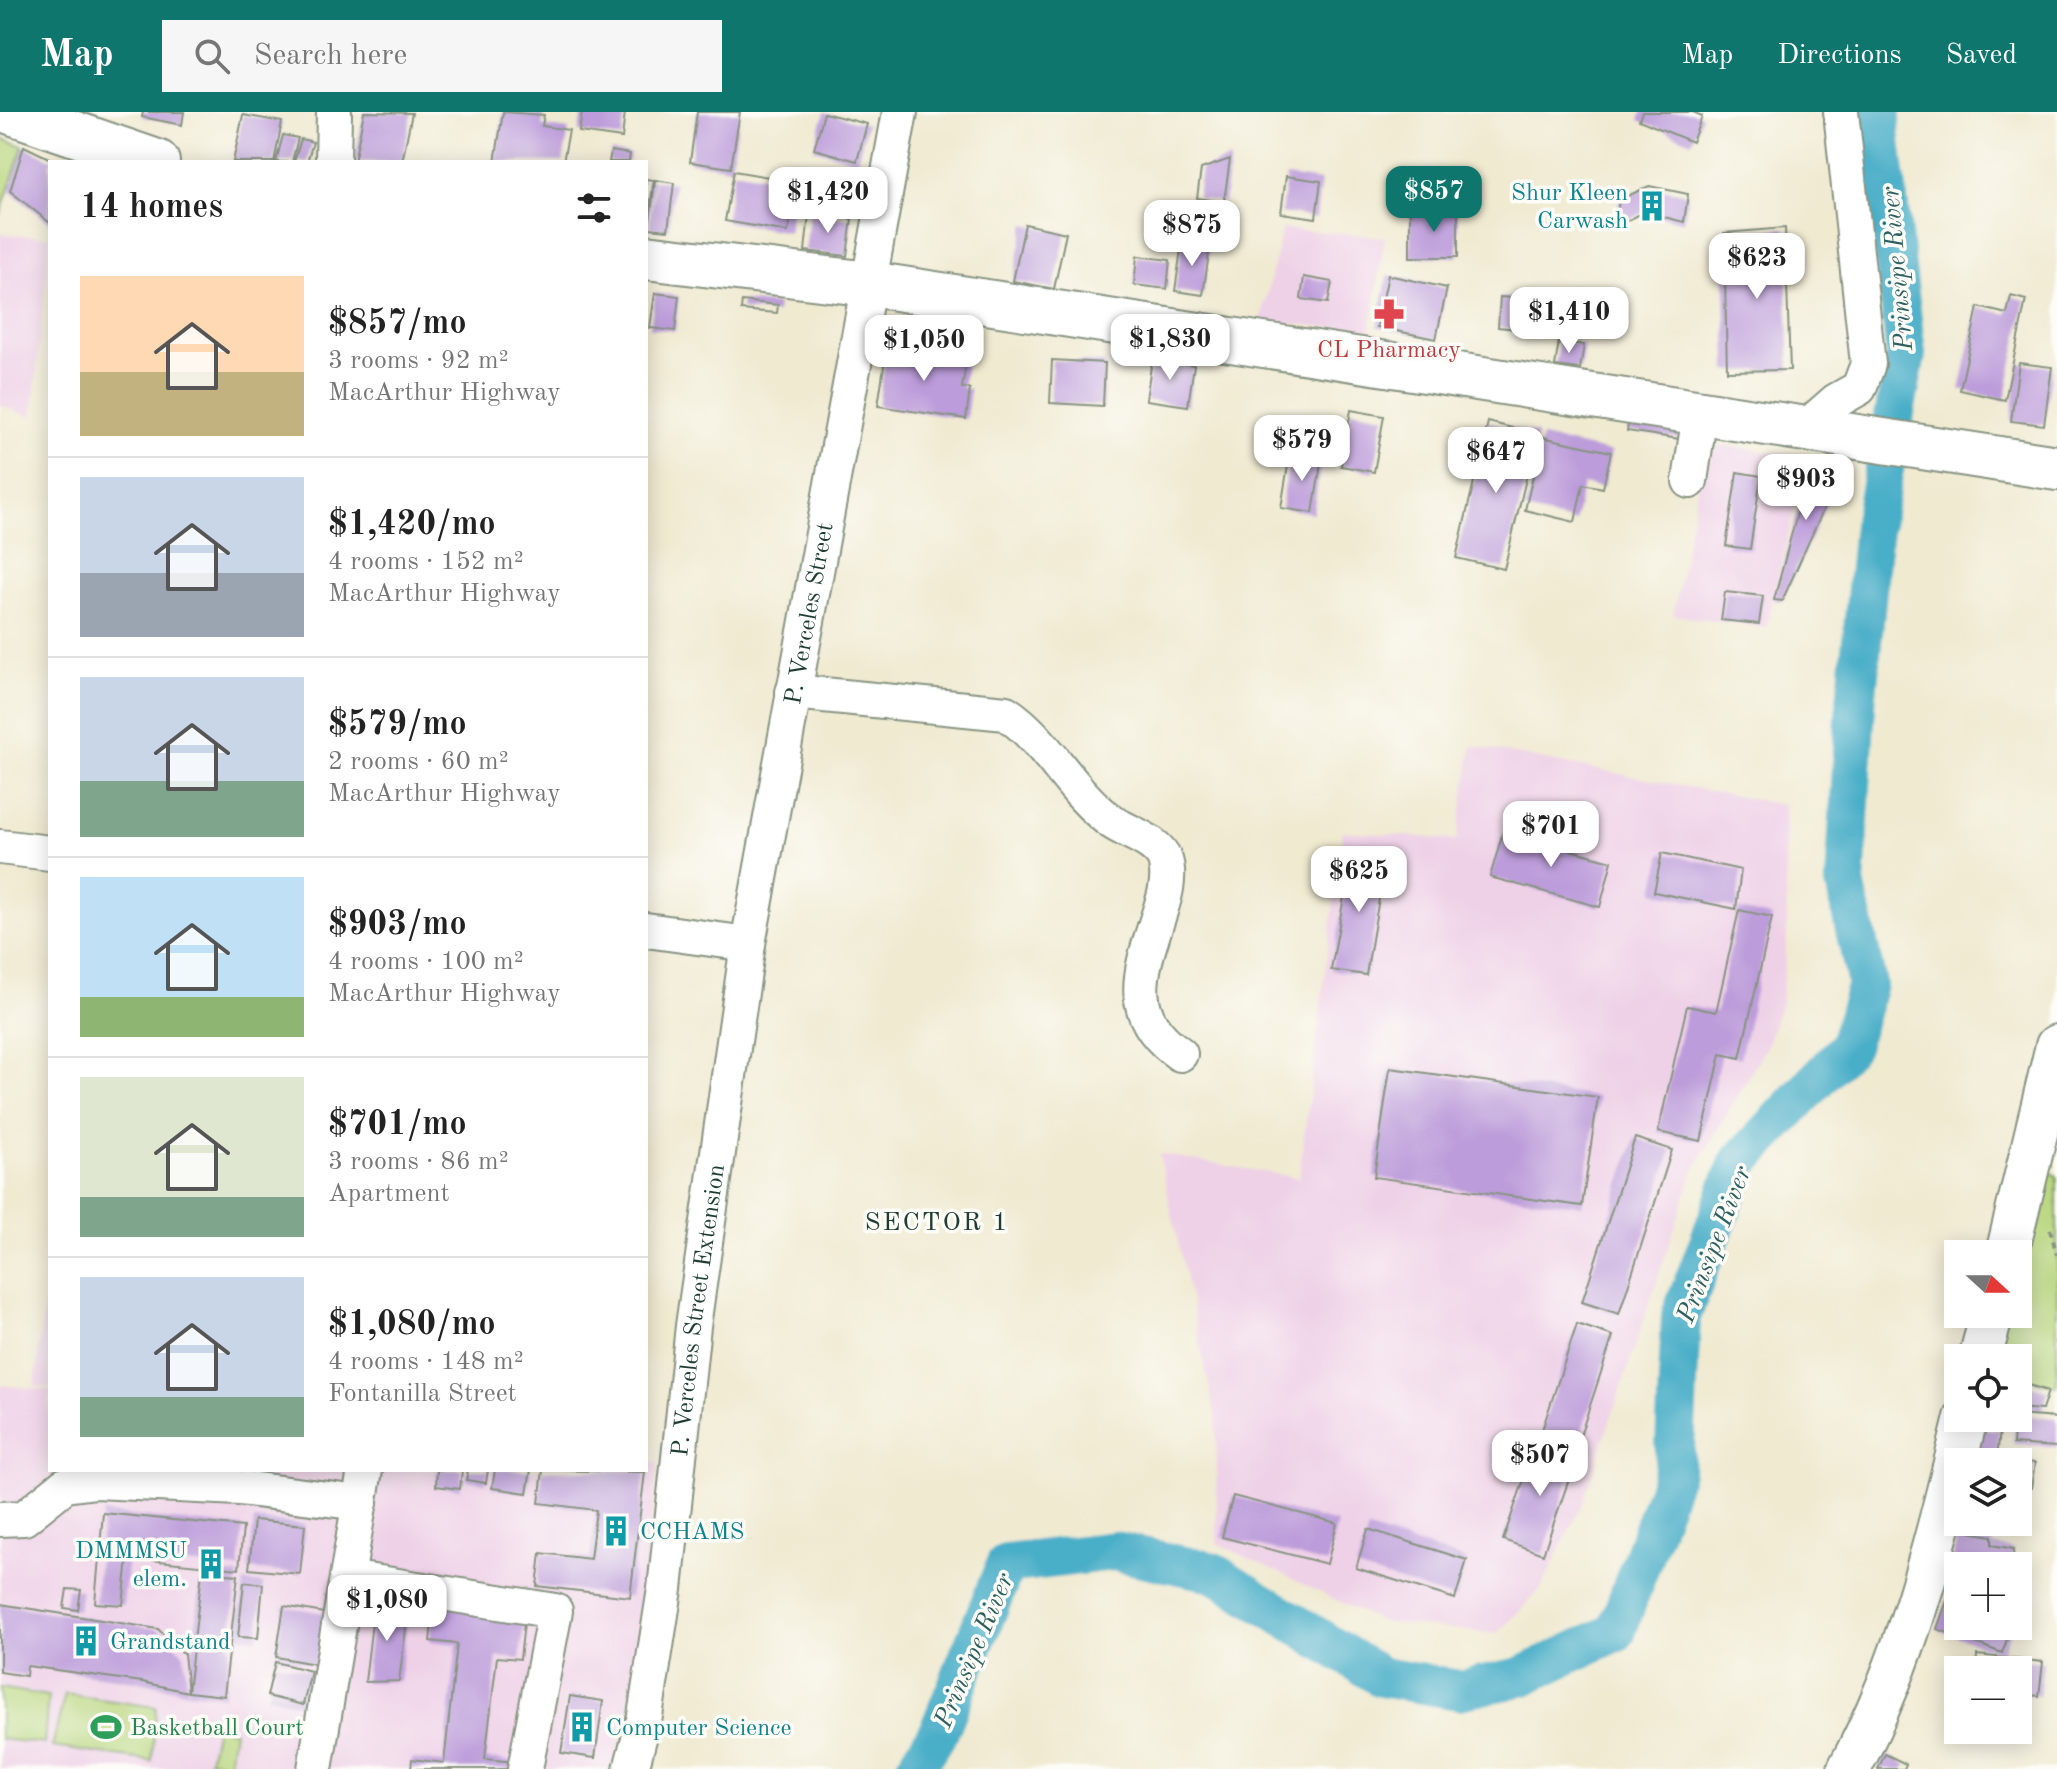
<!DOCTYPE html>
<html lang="en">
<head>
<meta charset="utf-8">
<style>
  body { margin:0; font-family:"Old Standard TT",serif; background:#f6f6f6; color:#222; height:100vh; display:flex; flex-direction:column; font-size:30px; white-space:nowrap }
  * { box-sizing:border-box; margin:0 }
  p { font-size:26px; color:#767676 }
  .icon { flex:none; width:44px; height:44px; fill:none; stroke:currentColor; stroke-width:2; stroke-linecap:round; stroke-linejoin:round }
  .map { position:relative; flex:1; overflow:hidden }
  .panel { position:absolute; left:48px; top:48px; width:600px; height:1312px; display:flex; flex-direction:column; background:#fff; border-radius:0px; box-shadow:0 4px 20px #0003 }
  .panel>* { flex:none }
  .needle { width:52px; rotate:111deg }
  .buttons { position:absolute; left:1944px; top:1128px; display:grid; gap:16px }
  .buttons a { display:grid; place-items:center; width:88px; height:88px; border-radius:0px; background:#fff; box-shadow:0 4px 20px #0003; font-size:40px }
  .price { position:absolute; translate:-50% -68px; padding:0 18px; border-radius:16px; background:#fff; color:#222; font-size:26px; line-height:52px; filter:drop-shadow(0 2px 4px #0008) }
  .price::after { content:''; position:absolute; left:50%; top:48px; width:24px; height:18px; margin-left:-12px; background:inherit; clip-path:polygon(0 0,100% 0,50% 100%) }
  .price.active { background:#0f766e; color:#fff }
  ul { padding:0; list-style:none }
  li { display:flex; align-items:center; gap:24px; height:200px; padding:0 32px }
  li+li { border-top:2px solid #e0e0e0 }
  li span { display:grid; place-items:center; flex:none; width:224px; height:160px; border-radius:0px; color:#555 }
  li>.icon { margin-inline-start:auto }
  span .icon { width:96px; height:96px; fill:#fffc; stroke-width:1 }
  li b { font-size:34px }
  h2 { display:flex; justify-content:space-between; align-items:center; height:96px; padding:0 32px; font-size:34px }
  header { display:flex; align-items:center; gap:48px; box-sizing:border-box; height:112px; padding:0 40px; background:#0f766e; color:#fff }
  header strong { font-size:38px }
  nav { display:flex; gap:44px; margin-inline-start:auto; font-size:28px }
  .search { width:560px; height:72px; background:#f6f6f6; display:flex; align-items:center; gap:20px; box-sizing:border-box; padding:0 28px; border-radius:0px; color:#767676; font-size:30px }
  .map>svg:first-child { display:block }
  .built { fill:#eed0e7 }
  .green { fill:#b7d67d; stroke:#6b8a58; stroke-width:2 }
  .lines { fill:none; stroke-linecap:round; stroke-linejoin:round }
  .river { stroke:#48aec8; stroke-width:40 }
  .building { fill:#bc9cda }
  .minor-casing { stroke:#889482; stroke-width:38 }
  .major-casing { stroke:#889482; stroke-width:46 }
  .highway-casing { stroke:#889482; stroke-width:48 }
  .path { stroke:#889482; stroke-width:4; stroke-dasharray:6 6; stroke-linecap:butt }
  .minor { stroke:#fff; stroke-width:34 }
  .major { stroke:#fff; stroke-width:42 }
  .highway { stroke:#fff; stroke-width:44 }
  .labels { text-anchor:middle; stroke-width:7; stroke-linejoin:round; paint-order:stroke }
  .culture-label { font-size:24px; fill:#0d838f; stroke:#fdfcf7; text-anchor:start }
  .health-label { font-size:24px; fill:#be3a42; stroke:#fdfcf7 }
  .street-label { font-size:24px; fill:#1f3d34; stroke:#fdfcf7 }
  .leisure-label { font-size:24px; fill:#27864d; stroke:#fdfcf7; text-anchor:start }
  .water-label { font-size:26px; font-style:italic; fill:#2b5f60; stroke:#fdfcf7 }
  .neighbourhood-label { font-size:26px; letter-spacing:2px; fill:#1f3d34; stroke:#fdfcf7 }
</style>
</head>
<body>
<header>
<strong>Map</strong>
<div class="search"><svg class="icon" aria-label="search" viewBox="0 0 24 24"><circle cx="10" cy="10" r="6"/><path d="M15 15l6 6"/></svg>Search here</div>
<nav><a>Map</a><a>Directions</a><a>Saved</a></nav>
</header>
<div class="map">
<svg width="2057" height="1657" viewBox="0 0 2057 1657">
  <rect width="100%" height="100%" fill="#fdfcf7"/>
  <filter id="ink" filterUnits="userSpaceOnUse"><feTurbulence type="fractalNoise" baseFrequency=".0125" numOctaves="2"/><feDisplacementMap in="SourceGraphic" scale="16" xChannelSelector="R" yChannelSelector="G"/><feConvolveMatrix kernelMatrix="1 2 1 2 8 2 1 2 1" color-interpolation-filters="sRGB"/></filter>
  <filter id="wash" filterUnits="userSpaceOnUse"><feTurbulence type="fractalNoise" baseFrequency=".006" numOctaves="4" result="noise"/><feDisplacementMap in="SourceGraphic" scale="32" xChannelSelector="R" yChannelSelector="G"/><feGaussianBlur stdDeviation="1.8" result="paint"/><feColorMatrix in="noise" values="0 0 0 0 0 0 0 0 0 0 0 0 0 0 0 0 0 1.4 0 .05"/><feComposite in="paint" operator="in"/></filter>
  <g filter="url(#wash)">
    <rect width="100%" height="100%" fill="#f0ead1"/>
    <path class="built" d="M1282,117l103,8 -15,94 -109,-10z
      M0,122l50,3 -18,180 -32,-12z
      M1706,331l101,14 -41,171 -93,-13z
      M1472,634l312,59 3,129 -6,69 -15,44 -72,123 -111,332 -42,87 -44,45 -115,-12 -165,-79 -1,-125 -57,-264 140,24 44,-347 114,9z
      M50,1143v132l-15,-1z
      M0,1273l50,5v80h596v-8l12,1 -27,256 -16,50h-615z"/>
    <path class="green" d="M0,26l23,8 -23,69z
      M2041,1057l16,7v210l-39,-10v-18h-28l12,-44h16v-60z
      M0,1576l48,8 -4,48 -44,-5z
      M65,1582l91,13 -4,54 -100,-14z
      M216,1615l18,4 -5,32 -20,-3z"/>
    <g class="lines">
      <path class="river" d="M915,1657l24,-38 67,-167 108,-13 99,21 168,105 78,13 62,-13 95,-45 58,-161 7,-155 58,-153 110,-117 18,-62 -22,-101 11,-180 17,-176 33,-173 -26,-222 1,-20"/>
    </g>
    <g id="blocks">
      <path class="building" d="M143,0h41l-2,13 -40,-8z
        M364,0l48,1 -10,49h-48z
        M503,0l41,3 -2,11 27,4 -6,32h-68z
        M582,0h43l-3,26 -43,-6z
        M697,0h43l-9,56 -41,-6z
        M1642,0h51l9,4 -10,26 -53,-22z
        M824,1l43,11 -10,37 -43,-12z
        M243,3l39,7 -8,40h-41z
        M283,23l15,3 -6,24h-16z
        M301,27l12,3 -6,20h-13z
        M24,34l33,16h-7v61l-40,-32z
        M611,39l19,3 -1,8h-20z
        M1230,47l-6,43 -27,-4 4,-29z
        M734,59l63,11 -9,50 -63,-11z
        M1286,64l35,5 -5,37 -35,-5z
        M646,67l8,1 -6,40 -2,-1z
        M655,68l19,3 -6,47 -19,-2z
        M1649,74l39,8 -4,28 -40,-10 -29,15 4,-27z
        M1410,98h48v47h-48z
        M809,102l43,5 -5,37 -42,-5z
        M1025,112l41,9 -12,56 -41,-8z
        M1785,116l5,142 -63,1 -3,-138z
        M1182,130l28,4 -7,49 -28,-4z
        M1137,144l33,4 -3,29 -33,-4z
        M1388,163l59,13 -11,51 -59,-12z
        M1304,165l28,5 -4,21 -27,-4z
        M655,181l24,3 -4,35 -25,-3z
        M2011,184l15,4 -21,100 -45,-10 18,-83 29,7z
        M1500,185l29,2 -2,31 -29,-3z
        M1540,187l49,6 -4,34 -50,-6z
        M742,189l36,4 -1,8 -36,-3z
        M1559,229l25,4 -4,24 -25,-3z
        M887,234l80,12 -5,30 8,1 -4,30 -88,-13z
        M1152,247l42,6 -6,41 -42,-6z
        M1052,248l53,3 -2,43 -53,-3z
        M2019,251l33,4 -8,58 -33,-4z
        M1351,298l33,6 -10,56 -33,-6z
        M1629,307l59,9 -2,12 -59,-9z
        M1488,310l49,12 -33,135 -48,-11z
        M1542,325l69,15 -8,36 -20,-4 -8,38 -50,-12z
        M1290,341l32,4 -9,56 -32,-5z
        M1810,353l30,8 -58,128 -8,-1z
        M1737,360l24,4 -11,73 -24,-3z
        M1725,480l38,4 -4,28 -38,-4z
        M1503,720l109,29 -12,46 -110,-30z
        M1352,740l34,5 -20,118 -35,-5z
        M1662,741l79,17 -5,39 -82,-17z
        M1739,798l33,7 -32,141 -19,-4 -20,87 -43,-9 29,-126 29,6z
        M1390,956l208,29 -16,109 -208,-29z
        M1635,1026l37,12 -53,164 -37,-12z
        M1577,1212l36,12 -35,106 -36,-12z
        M2018,1270l30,9 -6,19 -24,-2z
        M2018,1303l39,3v29l-44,-3 2,-26z
        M1976,1316l24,2 -3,28 -24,-4z
        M1537,1330l40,14 -34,98 -40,-14z
        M2018,1349l17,2 -4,25 -13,-2z
        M437,1358h25l-2,19 -24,-3z
        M468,1358h20l-2,13 -20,-3z
        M495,1358h36l-4,23 -35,-5z
        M543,1358l102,2 -15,125 -93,-11 4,-33 49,6 6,-49 -57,-7z
        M1233,1384l104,27 -10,41 -105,-27z
        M103,1401l140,14 -4,42 -111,-11 -5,47 -28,-2z
        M254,1408l51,5 -5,49 -51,-5z
        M1368,1417l99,31 -12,39 -99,-31z
        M1958,1418l34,6v9l22,4 -3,17 -59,-2z
        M202,1460l36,3 -14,121 -36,-4 -46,-10 -115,-16 -1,10 -26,-4v-68l158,25 26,25 4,38z
        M244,1470l19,2 -5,54 -20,-1z
        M67,1477l14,1 -3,20 -14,-2z
        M1948,1486l10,4v24h54l-10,27 -65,-24z
        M434,1492l91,10 -5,45 -23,-2 -12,102 30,3 -1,7h-103l1,-10 32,4 13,-119 -27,-3z
        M374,1493l35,2 -10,74 -34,1z
        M284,1494l40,7 -9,51 -39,-7z
        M1977,1543l66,7 -4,34 -21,-2v-24h-42z
        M275,1550l36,9 -8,34 -36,-9z
        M570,1584l33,5 -8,57 -34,-5z
        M1885,1642l21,10 -2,5h-26z"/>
    </g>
  </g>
  <g filter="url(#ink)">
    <use href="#blocks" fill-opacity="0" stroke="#889482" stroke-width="2"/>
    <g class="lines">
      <g class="minor-casing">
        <g id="minor">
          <path d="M333,50l1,-50"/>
          <path d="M1804,317l32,-28 23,-13 9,-24 -27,-252"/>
          <path d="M1690,369l10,-68"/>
          <path d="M793,580l213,21c42,28 64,79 106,109 16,11 45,18 53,38 5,15 1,33 -4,48 -18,58 -41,104 19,146"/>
          <path d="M0,735l50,6"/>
          <path d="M646,818l102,14"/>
          <path d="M0,1407l24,-1 41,-33 31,-4 143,7 121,15"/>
          <path d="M348,1466l207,33 -30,158"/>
          <path d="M315,1657l50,-299"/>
          <path id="s1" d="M631,1657l14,-53 20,-127 28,-263 55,-382 152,-832"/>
        </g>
      </g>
      <g class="major-casing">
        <path id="major" d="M2007,1142l50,-208
          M1980,1246l12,-44
          M1849,1657c59,-110 88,-230 117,-351"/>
      </g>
      <g class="highway-casing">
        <path id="highway" d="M11,0l146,50
          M646,145l224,27 1187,184"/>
      </g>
      <path class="path" d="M2050,1117l7,26
        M2057,1226v9"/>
      <use href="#minor" class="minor"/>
      <use href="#major" class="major"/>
      <use href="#highway" class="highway"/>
    </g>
  </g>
  <defs>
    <g id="building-bare" transform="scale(2.4)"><path d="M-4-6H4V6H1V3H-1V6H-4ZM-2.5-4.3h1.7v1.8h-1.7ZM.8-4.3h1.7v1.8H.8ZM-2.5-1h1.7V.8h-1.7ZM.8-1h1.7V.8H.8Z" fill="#0f9aa8" stroke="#fdfcf7" stroke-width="2.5" paint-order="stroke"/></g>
    <g id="pharmacy-bare" transform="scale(2.4)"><path d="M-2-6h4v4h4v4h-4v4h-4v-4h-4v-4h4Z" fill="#e0444e" stroke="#fdfcf7" stroke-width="2.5" paint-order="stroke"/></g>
    <g id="stadium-bare" transform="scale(2.4)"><path d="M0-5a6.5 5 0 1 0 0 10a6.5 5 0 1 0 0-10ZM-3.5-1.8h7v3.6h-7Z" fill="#2e9e5b" stroke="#fdfcf7" stroke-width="2.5" paint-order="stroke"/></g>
  </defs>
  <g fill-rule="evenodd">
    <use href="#building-bare" x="1652" y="94"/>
    <use href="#pharmacy-bare" x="1389" y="202"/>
    <use href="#building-bare" x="616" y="1419"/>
    <use href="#building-bare" x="211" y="1452"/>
    <use href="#building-bare" x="86" y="1529"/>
    <use href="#stadium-bare" x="106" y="1615"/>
    <use href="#building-bare" x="582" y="1615"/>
  </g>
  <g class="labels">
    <g class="culture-label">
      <text x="1628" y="88" text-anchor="end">Shur Kleen<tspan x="1628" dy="28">Carwash</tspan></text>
      <text x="640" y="1427">CCHAMS</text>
      <text x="187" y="1446" text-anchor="end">DMMMSU<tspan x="187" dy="28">elem.</tspan></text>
      <text x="110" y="1537">Grandstand</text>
      <text x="606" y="1623">Computer Science</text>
    </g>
    <g class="health-label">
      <text x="1389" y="245">CL Pharmacy</text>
    </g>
    <g class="street-label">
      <text dy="8" stroke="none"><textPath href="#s1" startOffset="1170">P. Verceles Street</textPath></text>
      <text dy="8" stroke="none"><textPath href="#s1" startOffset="464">P. Verceles Street Extension</textPath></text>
    </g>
    <g class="leisure-label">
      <text x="130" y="1623">Basketball Court</text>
    </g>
    <g class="water-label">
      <text transform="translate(1896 157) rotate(-95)" y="9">Prinsipe River</text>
      <text transform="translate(1713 1132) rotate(-69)" y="9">Prinsipe River</text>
      <text transform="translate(973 1538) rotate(-67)" y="9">Prinsipe River</text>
    </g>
    <g class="neighbourhood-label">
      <text x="937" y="1118">SECTOR 1</text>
    </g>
  </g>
</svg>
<div class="buttons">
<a><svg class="needle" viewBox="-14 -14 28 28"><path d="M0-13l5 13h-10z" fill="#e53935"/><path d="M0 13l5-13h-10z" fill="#767676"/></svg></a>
<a><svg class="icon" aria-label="locate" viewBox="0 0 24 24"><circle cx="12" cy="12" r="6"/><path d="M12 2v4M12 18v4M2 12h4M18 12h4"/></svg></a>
<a><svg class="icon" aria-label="layers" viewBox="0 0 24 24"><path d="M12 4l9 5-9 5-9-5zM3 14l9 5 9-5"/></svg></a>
<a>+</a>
<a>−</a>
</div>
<b class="price active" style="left:1434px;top:122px">$857</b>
<b class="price" style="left:828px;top:123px">$1,420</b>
<b class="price" style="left:1192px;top:156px">$875</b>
<b class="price" style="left:1757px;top:189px">$623</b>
<b class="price" style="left:1569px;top:243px">$1,410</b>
<b class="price" style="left:1170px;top:270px">$1,830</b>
<b class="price" style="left:924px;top:271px">$1,050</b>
<b class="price" style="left:1302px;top:371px">$579</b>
<b class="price" style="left:1496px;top:383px">$647</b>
<b class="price" style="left:1806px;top:410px">$903</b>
<b class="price" style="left:1551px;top:757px">$701</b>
<b class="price" style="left:1359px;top:802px">$625</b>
<b class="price" style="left:1540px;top:1386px">$507</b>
<b class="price" style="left:387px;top:1531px">$1,080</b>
<section class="panel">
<h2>14 homes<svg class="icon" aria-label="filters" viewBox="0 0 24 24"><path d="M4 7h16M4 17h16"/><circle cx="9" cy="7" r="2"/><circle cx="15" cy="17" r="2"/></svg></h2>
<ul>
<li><span style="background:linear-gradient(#ffd9b3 60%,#c2b280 0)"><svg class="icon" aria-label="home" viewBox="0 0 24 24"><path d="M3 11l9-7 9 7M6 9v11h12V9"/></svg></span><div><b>$857/mo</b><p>3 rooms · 92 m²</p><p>MacArthur Highway</p></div></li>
<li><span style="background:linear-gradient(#c9d6e8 60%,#9aa5b1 0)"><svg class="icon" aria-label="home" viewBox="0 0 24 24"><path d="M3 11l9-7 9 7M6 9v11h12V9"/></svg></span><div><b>$1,420/mo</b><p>4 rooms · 152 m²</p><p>MacArthur Highway</p></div></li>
<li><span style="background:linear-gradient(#c9d6e8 65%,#7fa58c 0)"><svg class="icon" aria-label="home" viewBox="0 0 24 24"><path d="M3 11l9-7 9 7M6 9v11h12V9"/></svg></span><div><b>$579/mo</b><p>2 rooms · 60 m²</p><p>MacArthur Highway</p></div></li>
<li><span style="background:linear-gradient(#bfe0f5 75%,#8fb573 0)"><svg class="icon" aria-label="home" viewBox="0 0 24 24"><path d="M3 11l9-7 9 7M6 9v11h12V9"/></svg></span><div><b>$903/mo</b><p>4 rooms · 100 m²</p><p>MacArthur Highway</p></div></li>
<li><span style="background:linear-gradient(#dfe7d0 75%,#7fa58c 0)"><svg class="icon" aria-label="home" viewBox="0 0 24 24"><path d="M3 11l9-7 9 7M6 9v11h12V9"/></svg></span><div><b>$701/mo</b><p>3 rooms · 86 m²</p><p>Apartment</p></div></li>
<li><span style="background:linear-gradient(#c9d6e8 75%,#7fa58c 0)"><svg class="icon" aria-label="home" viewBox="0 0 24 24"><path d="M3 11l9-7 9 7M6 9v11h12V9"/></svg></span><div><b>$1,080/mo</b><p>4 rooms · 148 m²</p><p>Fontanilla Street</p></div></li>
</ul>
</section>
</div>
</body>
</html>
